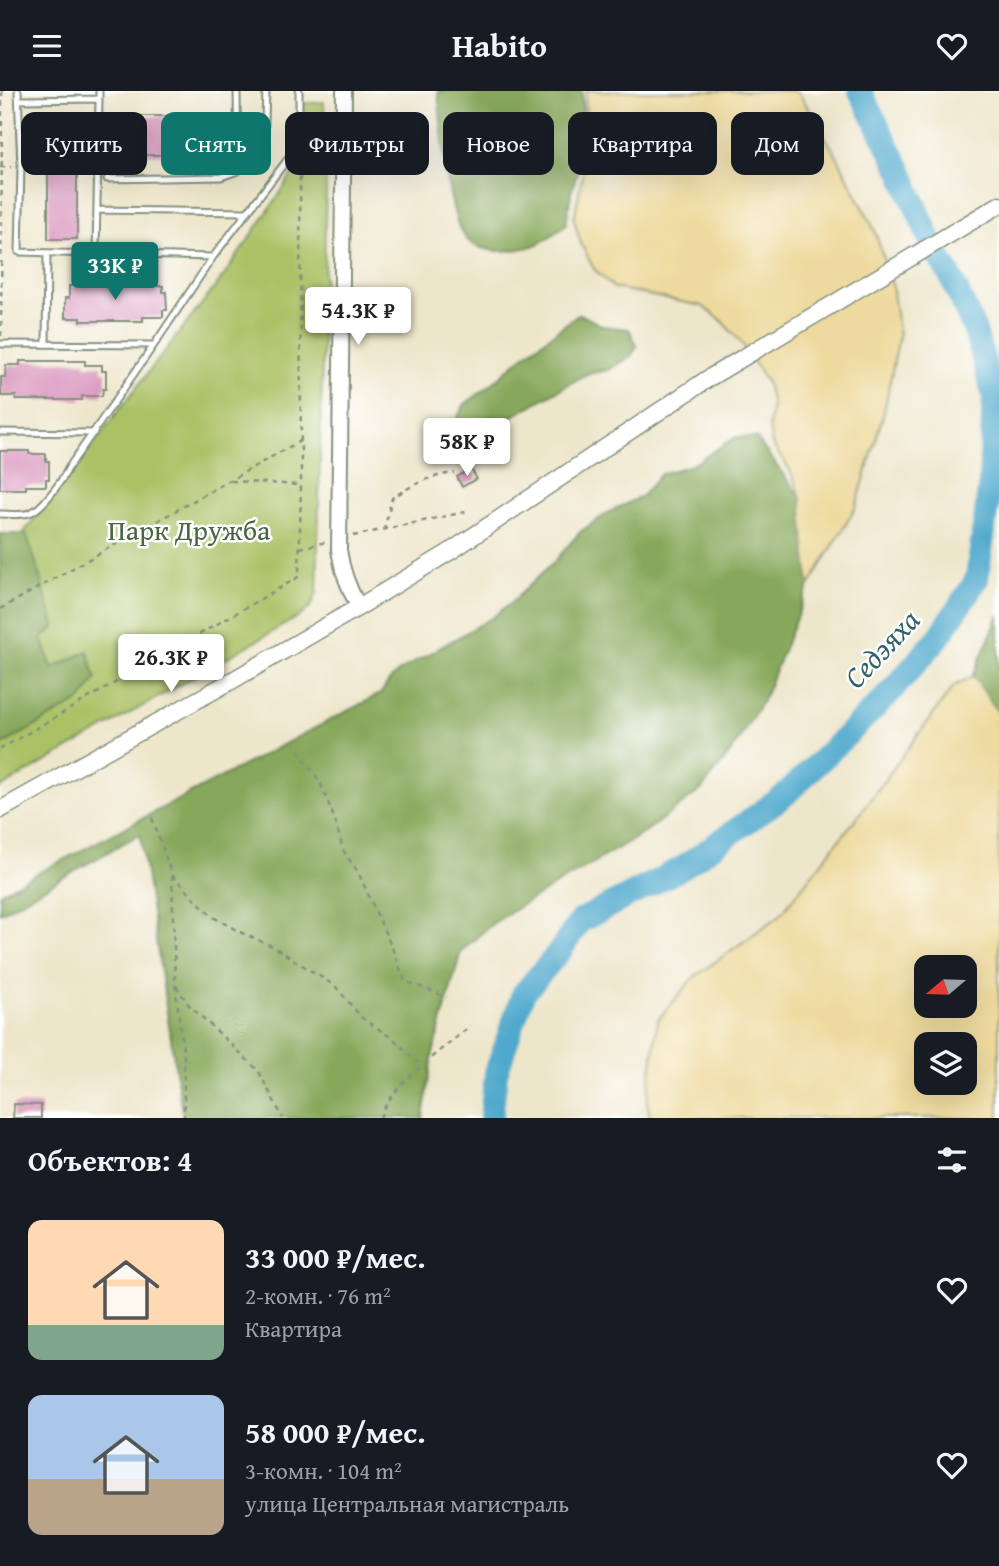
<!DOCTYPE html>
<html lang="ru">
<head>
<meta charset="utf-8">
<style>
  body { margin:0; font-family:"Gentium Book Plus",serif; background:#20242c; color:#f1f3f6; height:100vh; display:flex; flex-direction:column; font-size:26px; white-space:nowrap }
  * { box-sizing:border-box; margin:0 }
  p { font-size:23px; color:#9ea1a6 }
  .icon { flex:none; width:38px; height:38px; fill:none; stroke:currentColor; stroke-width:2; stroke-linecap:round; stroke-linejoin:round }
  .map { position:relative; height:1027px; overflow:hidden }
  .drawer { display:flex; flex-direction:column; background:#171b24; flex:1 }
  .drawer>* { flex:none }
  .guide { position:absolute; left:21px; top:21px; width:957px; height:63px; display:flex; gap:14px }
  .needle { width:46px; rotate:251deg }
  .fabs { position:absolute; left:914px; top:864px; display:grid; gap:14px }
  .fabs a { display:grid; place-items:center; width:63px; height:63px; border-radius:14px; background:#171b24; box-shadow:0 7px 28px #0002; font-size:35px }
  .price { position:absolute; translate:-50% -60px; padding:0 16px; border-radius:7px; background:#fff; color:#222; font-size:23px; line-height:46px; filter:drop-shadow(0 2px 4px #0008) }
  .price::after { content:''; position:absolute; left:50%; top:42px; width:21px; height:16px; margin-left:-10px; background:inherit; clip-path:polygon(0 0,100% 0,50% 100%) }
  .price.active { background:#0f766e; color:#fff }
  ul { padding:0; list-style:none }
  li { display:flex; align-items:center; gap:21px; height:175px; padding:0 28px }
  li span { display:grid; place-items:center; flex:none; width:196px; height:140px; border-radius:14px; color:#555 }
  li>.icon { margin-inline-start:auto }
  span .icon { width:84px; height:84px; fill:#fffc; stroke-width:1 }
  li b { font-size:30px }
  h2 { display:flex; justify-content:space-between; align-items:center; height:84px; padding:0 28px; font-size:30px }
  .pill { padding:0 24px; border-radius:14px; background:#171b24; box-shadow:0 7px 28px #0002; font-size:24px; line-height:63px }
  .pill.active { background:#0f766e; color:#fff }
  header { display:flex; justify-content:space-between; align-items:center; height:91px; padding:0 28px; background:#171b24; font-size:32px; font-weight:700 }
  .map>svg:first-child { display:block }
  .green { fill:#aac165; stroke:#647f4c; stroke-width:2 }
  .forest { fill:#87a75a; stroke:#537247; stroke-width:2 }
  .sand { fill:#eeda9e; stroke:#868c69; stroke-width:2; fill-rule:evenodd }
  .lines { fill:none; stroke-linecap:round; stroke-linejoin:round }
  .river { stroke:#4fa9cc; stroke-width:24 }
  .building { fill:#d68cb7 }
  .service-casing { stroke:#869280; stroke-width:9 }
  .tertiary-casing { stroke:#869280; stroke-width:18 }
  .secondary-casing { stroke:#869280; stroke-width:19 }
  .path { stroke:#869280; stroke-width:2.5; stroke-dasharray:5 5; stroke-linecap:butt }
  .service { stroke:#fff; stroke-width:5 }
  .tertiary { stroke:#fff; stroke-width:14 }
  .secondary { stroke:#fff; stroke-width:16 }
  .labels { text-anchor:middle; stroke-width:5; stroke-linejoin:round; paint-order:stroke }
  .park-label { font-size:28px; fill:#496543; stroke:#fff }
  .water-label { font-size:30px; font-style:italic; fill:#306369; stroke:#fff }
</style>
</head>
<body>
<header><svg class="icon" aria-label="menu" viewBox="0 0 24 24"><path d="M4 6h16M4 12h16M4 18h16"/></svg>Habito<svg class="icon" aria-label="heart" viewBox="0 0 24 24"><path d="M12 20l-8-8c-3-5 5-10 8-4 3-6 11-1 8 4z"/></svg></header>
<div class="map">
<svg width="999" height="1027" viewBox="0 0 999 1027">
  <rect width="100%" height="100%" fill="#fff"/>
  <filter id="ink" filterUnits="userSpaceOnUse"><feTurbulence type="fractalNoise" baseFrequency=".0143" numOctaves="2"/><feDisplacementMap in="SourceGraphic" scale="14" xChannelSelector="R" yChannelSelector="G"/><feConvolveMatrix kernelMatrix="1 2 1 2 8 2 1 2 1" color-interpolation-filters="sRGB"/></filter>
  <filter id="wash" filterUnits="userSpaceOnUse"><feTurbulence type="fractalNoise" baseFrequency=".00686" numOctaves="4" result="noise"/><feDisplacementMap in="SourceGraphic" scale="28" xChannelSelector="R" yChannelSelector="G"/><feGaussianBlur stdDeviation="1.57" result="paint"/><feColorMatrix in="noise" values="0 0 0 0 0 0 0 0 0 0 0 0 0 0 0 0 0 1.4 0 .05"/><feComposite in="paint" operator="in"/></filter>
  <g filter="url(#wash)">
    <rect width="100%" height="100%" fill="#eee6cb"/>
    <path class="green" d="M324,11l2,85 -9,405 -5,13 -9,9 -303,174v-252h21l204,-262 58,-85 17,-28 2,-57z"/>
    <path class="forest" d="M438,0h144l1,32 -3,40 -9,30 -5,31c-23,19 -31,25 -62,27 -13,0 -30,-3 -39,-14 -18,-20 -24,-116 -27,-146z
      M579,223l24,12 26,3 8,17 -6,10 -23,14 -21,4 -73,41 -54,23 -12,-4 17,-30 22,-16 34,-30z
      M736,346l20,1 45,60 8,88 -45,112 -33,54 -30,38 -59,44 -115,68 -35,22 -31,27 -28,102 -10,65h-240l-43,-284 -140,79v-20l380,-199 11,-15 10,-9 92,-53 21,-17 41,-39 25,-29 29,-20 33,-16 19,-22 31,-9z
      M0,443h26c12,30 18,62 29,93l-13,11 10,30 36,-17 8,28 -15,21 -81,46z
      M999,524v99l-26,-38z"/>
    <path class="sand" d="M586,0h210l6,7 37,62 36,71 17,54 7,51 -15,76 -28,95 -47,79 -8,-88 -11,-28 -18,-26 -3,-18 3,-21 -5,-22 -26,-41 -21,-23 -18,-13 -88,-18 -20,-19 -13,-25 -7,-25 11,-57z
      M973,585l26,38v404h-349l-3,-16 11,-82 35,-42 86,-62 83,-105 92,-125zM926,877h38v38h-38zM926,954h38v38h-38z"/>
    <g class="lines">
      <path class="river" d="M491,1027l5,-45 27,-79 37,-43 20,-30 102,-53 103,-73 99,-96 55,-62 38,-58 13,-96 4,-87 -19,-65 -25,-56 -16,-26 -33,-78 -41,-80"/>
    </g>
    <g id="blocks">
      <path class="building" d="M135,25h56v4h18v6h3v18h-3v8l-21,-1v4h-57v-4h-15v-19h5v-12h14z
        M48,57l29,1v90h-29z
        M84,191h62v4h17v6h3l1,18h-4v7h-20v4h-62v-3h-16v-20h4v-12h15z
        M20,270h65v4h17v6h4v18h-3l-1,7h-20v4h-66v-4h-15v-19h4l1,-12h14z
        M0,360h29v3h17v7h3v18h-3v7h-20v3h-26z
        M471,378l6,10 -15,8 -5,-10z
        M14,1013l27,1v13h-28z"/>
    </g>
  </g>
  <g filter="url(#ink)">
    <use href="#blocks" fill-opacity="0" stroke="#869280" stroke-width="2"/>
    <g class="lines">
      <g class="service-casing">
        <path id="service" d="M18,0l3,76 -2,85 194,5 84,-110 2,-6v-50
          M19,9l80,-1v-8
          M238,80l26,-21 2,-59
          M107,88l114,-2 17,-6 -1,-80
          M97,119l151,2
          M96,163l3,-155
          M0,253l154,1
          M46,253l1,-91
          M0,341l94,1
          M0,423c9,0 20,2 29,-1 13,-3 34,-34 40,-46l85,-122 59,-88"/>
      </g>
      <g class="tertiary-casing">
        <path id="tertiary" d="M344,0l-5,459c3,21 9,38 20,57"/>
      </g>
      <g class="secondary-casing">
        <path id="secondary" d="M0,719l233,-130 126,-73 92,-56 258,-173 290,-173"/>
      </g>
      <path class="path" d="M0,76h11
        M1,245l1,-245
        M231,390l70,4
        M384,439l8,-32c20,-13 39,-23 63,-25
        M353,445l117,-25
        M300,457l26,-6
        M0,518l300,-168
        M293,651l27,40 15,38 8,30 15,22 34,76 13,33 42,16
        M0,658l297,-171 2,-4 2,-89 -1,-324 8,-11v-3
        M152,727l20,57 41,42 27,15 34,15 61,39 27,32 33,22 27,27
        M172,784l3,108 9,75v60
        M176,895l13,19 69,65 25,48
        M380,1027c12,-35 62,-68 90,-92"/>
      <use href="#service" class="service"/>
      <use href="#tertiary" class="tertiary"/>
      <use href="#secondary" class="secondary"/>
    </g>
  </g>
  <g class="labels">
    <g class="park-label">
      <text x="189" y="449">Парк Дружба</text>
    </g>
    <g class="water-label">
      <text transform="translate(882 558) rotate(-47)" y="10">Седэяха</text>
    </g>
  </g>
</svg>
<div class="fabs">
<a><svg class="needle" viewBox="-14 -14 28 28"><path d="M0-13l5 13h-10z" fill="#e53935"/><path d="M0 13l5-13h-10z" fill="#9ea1a6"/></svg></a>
<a><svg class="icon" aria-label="layers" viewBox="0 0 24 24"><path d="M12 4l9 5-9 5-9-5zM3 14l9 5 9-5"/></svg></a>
</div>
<b class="price active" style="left:115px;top:211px">33K ₽</b>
<b class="price" style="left:358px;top:256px">54.3K ₽</b>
<b class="price" style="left:467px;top:387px">58K ₽</b>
<b class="price" style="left:171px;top:603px">26.3K ₽</b>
<div class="guide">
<a class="pill">Купить</a>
<a class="pill active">Снять</a>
<a class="pill">Фильтры</a>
<a class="pill">Новое</a>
<a class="pill">Квартира</a>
<a class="pill">Дом</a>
</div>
</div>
<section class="drawer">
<h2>Объектов: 4<svg class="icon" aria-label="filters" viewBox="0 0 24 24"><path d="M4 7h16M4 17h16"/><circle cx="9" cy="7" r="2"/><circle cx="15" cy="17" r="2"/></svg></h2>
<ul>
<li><span style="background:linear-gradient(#ffd9b3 75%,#7fa58c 0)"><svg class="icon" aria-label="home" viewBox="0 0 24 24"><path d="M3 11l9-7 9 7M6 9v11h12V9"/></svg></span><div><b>33 000 ₽/мес.</b><p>2-комн. · 76 m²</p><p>Квартира</p></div><svg class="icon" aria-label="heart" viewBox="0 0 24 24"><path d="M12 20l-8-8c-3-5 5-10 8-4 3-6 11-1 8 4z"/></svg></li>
<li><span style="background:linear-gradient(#a9c7e8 60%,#b9a48a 0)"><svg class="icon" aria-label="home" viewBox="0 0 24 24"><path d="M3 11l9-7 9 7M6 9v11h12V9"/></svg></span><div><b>58 000 ₽/мес.</b><p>3-комн. · 104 m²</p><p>улица Центральная магистраль</p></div><svg class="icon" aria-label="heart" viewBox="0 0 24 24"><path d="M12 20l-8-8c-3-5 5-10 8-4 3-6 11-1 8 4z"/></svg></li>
</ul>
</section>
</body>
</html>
